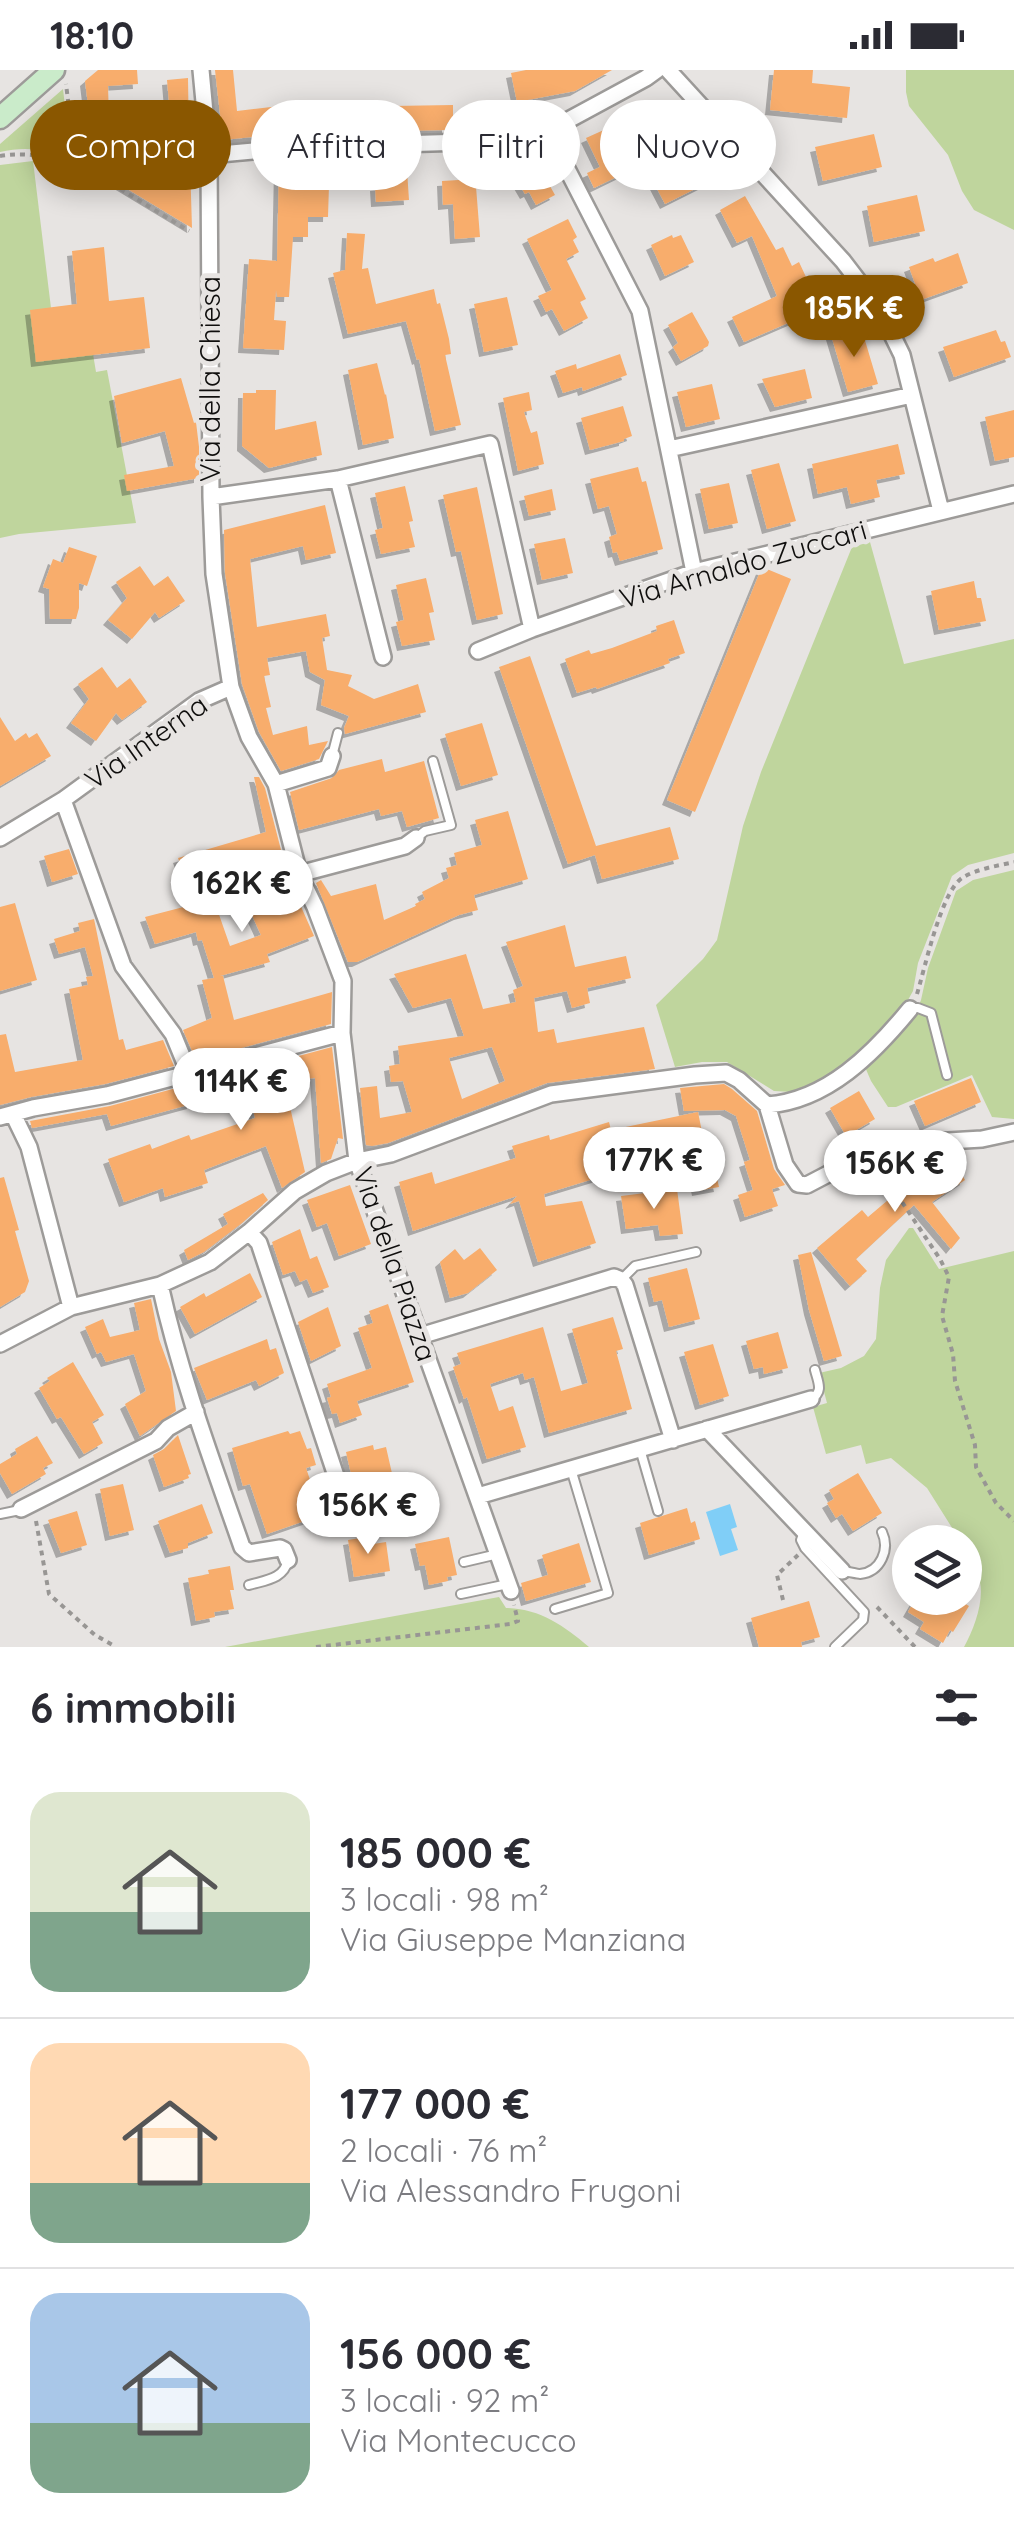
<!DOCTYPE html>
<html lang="it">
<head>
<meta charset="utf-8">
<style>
  body { margin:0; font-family:Quicksand,sans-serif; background:#f2f2f3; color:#2b2b33; height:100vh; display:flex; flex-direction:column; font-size:38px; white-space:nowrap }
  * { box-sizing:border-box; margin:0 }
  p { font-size:32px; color:#7c7c81 }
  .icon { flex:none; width:55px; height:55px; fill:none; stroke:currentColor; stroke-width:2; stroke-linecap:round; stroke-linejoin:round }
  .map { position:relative; height:1577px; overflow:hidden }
  .sheet { display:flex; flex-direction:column; background:#fff; flex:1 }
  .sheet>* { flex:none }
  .banner { position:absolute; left:30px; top:30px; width:955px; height:90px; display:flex; gap:20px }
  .tools { position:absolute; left:892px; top:1455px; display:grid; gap:20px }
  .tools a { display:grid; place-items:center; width:90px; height:90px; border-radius:50%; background:#fff; box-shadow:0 5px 25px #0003; font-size:50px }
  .price { position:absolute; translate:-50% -85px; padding:0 22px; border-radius:35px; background:#fff; color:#222; font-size:32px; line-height:65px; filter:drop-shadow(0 2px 5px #0008) }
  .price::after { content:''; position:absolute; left:50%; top:60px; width:30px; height:22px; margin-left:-15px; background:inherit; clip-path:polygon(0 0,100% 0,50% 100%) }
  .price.active { background:#8a5700; color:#fff }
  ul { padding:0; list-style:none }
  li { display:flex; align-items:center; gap:30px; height:250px; padding:0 30px }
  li+li { border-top:2px solid #e1e1e2 }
  li span { display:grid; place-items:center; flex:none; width:280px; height:200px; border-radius:30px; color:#555 }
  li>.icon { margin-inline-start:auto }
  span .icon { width:120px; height:120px; fill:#fffc; stroke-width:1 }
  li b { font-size:42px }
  h2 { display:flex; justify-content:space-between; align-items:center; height:120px; padding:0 30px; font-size:42px }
  .tag { padding:0 35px; border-radius:45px; background:#fff; box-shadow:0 5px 25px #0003; font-size:35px; line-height:90px }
  .tag.active { background:#8a5700; color:#fff }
  .status { display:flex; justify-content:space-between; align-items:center; height:70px; padding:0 50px; background:#fff; direction:ltr }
  .status svg { height:28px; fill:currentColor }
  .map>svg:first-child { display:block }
  .green { fill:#bfd59d }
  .water { fill:#80cef7 }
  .building { fill:#f8ad6c; fill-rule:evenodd; filter:url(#shadow) }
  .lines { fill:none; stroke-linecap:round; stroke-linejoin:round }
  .lane-casing { stroke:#9d9b99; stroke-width:12 }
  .street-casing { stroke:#9d9b99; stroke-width:20 }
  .secondary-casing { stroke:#9d9b99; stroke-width:25 }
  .path { stroke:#989694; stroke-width:4; stroke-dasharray:5 5; stroke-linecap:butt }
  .lane { stroke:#fff; stroke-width:8 }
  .street { stroke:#fff; stroke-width:15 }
  .secondary { stroke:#caebca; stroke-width:20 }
  .labels { text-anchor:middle; stroke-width:10; stroke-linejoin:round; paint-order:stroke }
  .street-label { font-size:28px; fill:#0f0e0d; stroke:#e7e4e2 }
</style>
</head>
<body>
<div class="status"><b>18:10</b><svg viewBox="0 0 49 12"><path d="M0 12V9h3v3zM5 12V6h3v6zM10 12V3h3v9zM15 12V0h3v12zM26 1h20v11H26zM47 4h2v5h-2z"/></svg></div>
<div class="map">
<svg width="1014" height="1577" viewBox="0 0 1014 1577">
  <defs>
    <filter id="shadow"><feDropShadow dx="-5" dy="5" stdDeviation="0" flood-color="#0004"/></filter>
  </defs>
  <rect width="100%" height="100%" fill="#e7e4e2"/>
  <path class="green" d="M906,0h108v160l-40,-20 -12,-19 -14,-36 -39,-49 -3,-14z
    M63,19l8,70c-24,-10 -46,-13 -71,-7v-8z
    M33,91l18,147 42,46 3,18 11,-2 29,153 -117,11 -19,4v-373z
    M870,472l34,122 110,-25v214l-46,12 -16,11 -34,87 -5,28 -10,18 -32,35 -52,41 -27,7 -18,-1 -47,-29h-25l-27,5 -19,-62 47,-46 14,-19 26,-114 18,-54 91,-225z
    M1014,800v249l-22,-2 -20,-42 -76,32h-8l-17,-26 -6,-14 2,-5 38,-33 9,-11 7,-18 7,-32 28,-77 17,-11z
    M909,1158h4l26,41 75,-18v396h-50c10,-18 20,-45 16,-65 -3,-15 -15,-24 -15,-40h-4l-34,-54 -36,-30 -25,6 -5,-19 -35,9 -13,-47 14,-4 -8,-30 22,-5 23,-12 12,-17 4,-51 6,-28z
    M499,1527l7,11c34,1 57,17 83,39h-364z"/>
  <path class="water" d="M730,1434l7,23 -6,2 7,21 -18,6 -14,-44z"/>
  <path class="building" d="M98,0h39l1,14 -30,2 1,32 61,-4 -3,-34 21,-2 1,65 -15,2v-3l-81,3 -8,-64z
    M215,0h18l4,41 60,-7 1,9 44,-4 1,19 -120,12z
    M526,0h86l-37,21 -58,11 -6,-29z
    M774,0h39l-1,13 38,4 -3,31 -77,-8z
    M453,35v17l-6,1v7l-49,1v-8h-6v-17z
    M617,54l20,43 -43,21 -7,-15 13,-6 -14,-29z
    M874,64l8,33 -59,14 -8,-34z
    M708,81l13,25 -56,28 -13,-25z
    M94,83l83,33 -2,-24h15l2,66 -96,-58z
    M279,94h35l-1,21h16l-1,32h-20v20h-15l-4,60h-12l-1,-7 -2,30 12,1 -2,29 -41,-2 6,-89 28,2z
    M393,100h14l2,30 -33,2 -1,-16 10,-1 -1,-10h9z
    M528,100l4,6 9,-6 14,25 -19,10 -7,-13 -4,2 -10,-17z
    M475,104l5,63 -25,2 -2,-35 -10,1 -1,-24 17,-1v-4z
    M917,125l8,36 -51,11 -7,-36z
    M745,126l31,54 7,-3 9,19 7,-4 14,30 -2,2 7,16 -74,32 -12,-25 45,-21 -25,-60 -15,7 -17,-33z
    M568,149l9,18 -4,3 6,12 -13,7 20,40 -6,3 8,16 -24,13 -12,-22 -6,3 -8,-16 14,-6 -25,-51z
    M347,163l18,1 -3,35 6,-1 8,36 58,-15 3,15 3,-1 9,36 2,15 -6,1 16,70 -26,6 -16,-72 -2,1 -11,-39 -58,13 -15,-61 12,-3z
    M672,165l1,3 8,-3 13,27 -29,14 -14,-31z
    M104,177l5,54 35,-4 6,51 -114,14 -6,-52 47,-6 -5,-53z
    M958,183l10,30 -47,17 -12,-33 24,-9 2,4z
    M507,227l11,48 -34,7 -10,-48z
    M692,242l17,30 -1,4 -27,15 -8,-14 5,-4 -10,-18z
    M861,257l17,57 -30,8 -17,-57z
    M996,260l5,12 4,-1 6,16 -57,20 -11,-30z
    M620,284l7,21 -44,16 -1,-4 -19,6 -8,-22 21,-7 1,5z
    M377,293l8,32 1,-1 8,44 -31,7 -15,-75z
    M805,299l7,29 -37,9 -13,-28z
    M181,308l13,45 2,-1 3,25v31l-72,13 -3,-16 50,-9 -9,-35 -43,12 -8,-47z
    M712,314l8,35 -34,8 -9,-35z
    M256,320h20l-1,40 41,-9 6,34 -53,13 -27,-22 1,-53h13z
    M529,322l3,18 -8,2 7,21 6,-2 7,33 -26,7 -15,-73z
    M623,336l9,30 -8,3v2l-34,9 -9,-32z
    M1014,340v47l-19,4 -10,-44z
    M898,374l7,30 -29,6 4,17 -29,7 -4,-17 -29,7 -6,-30z
    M779,393l17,58 -29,8 -16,-59z
    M638,397l4,15 4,-1 17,68 -43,12 -3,-9 -4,1 -4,-16 8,-3 -8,-28 -11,3 -8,-30z
    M729,413l9,40 -29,6 -9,-40z
    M405,416l8,35 -4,1 6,25 -34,7 -6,-24 8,-2 -8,-35z
    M477,417l26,127 -26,6 -16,-69 -5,1 -13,-57z
    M552,419l4,21 -27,6 -5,-20z
    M325,435l11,48 -30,7 -3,-14 -53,13 7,68 69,-13 4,22 -8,2 5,32 25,5 -4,11 26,13 44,-15 8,28 -81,22 -1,-6 5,-12 -28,-11 4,-25 -15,-8 -4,-21 -39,7 3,17 -6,1 7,31 -5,1 7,27 34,-9 2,19 19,-4 -9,18 -38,12 -22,-39 -17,-48 -17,-111 -1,-43z
    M565,468l8,35 -31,7 -8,-36z
    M69,477l28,9 -10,30 -8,-3v25l-3,11h-26l-1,-30 -6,-2 10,-28 10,4z
    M140,496l14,20 14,-10 17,25 -26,17 -4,-6 -23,27 -24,-19 19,-22 -11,-16z
    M762,497l29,12 -96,233 -28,-12z
    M426,508l8,34 -5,1 6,27 -33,6 -6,-24 8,-2 -8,-35z
    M974,511l3,17h4l5,23 -47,9 -8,-39z
    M674,550l11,33 -17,6 2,4 -20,7 -53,19 -1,-2 -19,6 -12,-34 24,-9 2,4 21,-6 45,-17 -1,-5z
    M530,586l66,190 74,-19 9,32 -77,20 -7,-24 -27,9 -69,-197z
    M102,597l15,21 13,-10 17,24 -25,18 -6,-7 -20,28 -25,-18 18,-24 -11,-15z
    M0,647l15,24 11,-8 3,5 8,-5 14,23 -51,30z
    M482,653l16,52 -37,11 -16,-52z
    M382,689l3,13 39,-11 15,57 -32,9 -5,-16 -21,5 -2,-7 -80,21 -9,-38 42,-14 7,-8z
    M254,707h5l6,11 23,89 26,59 -47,18 3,8 -50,14h3l11,44 98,-28 -1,32 -135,36 -13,-30 29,-12 -10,-38 12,-2 -12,-38 -4,1 -2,-9 -41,12 -10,-27 50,-13 -17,-46 88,-26zM244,828l17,37 -31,11 -14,-40z
    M508,741l20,68 -54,16 4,15 -19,5 -102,47h-9l-32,-79 5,-3 10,16 45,-12 8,36 32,-14 -1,-2 10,-5 -3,-7 27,-14 -3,-10 11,-3 -3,-12 28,-8 -7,-25z
    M69,779l9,25 -26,8 -8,-26z
    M15,833l22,77 -37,11v-84z
    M94,849l25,121 4,-1 3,11 37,-10 11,26 -69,18 -74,13 -31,8v-70l6,-1 9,38 68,-12 -14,-71 19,-4 -2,-8 7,-1 -8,-29 -26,7 -5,-15 26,-8 -2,-8z
    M565,855l10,42 51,-11 5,22 -44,10 3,15 -18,5 -5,-17 -33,7 4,34 16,-3 3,14 87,-16 11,42 -108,14 -159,60 -16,3 -6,-1 -6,-57 17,-2 3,32 32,-6 -9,-31 -12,1 -2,-16 11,-2 -2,-18 66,-10 -13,-38 -38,10 -19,-34 72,-20 17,55 33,-7 -3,-12 10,-4 -17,-44zM492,977l13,34 -43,18 -13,-41z
    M332,977l11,92 -5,-1 -7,21 -10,4 -6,-85 -31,3 21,91 -23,16 -16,-42 -62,24 4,13 -43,14 -2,-9 -39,14 -16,-43 42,-15 2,5 37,-14 2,5 64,-22 -12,-47z
    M971,1008l10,24 -56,24 -11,-25z
    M191,1014l1,20 -81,22 -4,-12 -75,14 -2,-7 80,-15z
    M724,1014l8,5 25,22 17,58 11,16 -13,4 6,17 -33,11 -7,-22 15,-5 -9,-28 6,-2 -14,-44 -11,-6 -41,1 -4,-23z
    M859,1021l16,28 -29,17 -16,-28z
    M698,1042l9,45 5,-1 7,31 -22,4 -8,-40 -67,14 1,5 -79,24 2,12 36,-5 14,42 -58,19 -19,-61 -9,3 7,-8 -104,35 -14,-49 33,-10 3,12 81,-26 -4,-12 37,-11 1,5 59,-18 2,8z
    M939,1083l8,12 7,-4 11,19 -33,22 28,36 -9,11 -37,-44 -58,54 11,12 -17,15 -33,-38 45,-38 6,7 46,-39 -8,-12 17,-11z
    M4,1107l15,53 -4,1 14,50 -4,11 -25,15v-129z
    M350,1115l21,59 -32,12 -12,-33 -10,4 -10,-27z
    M677,1119l6,45 -23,2 -2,-11 -32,4 -5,-33z
    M263,1123l5,7 -26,23 -38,29 -16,8 -4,-10 44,-26 -5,-10z
    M300,1159l10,30 7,-3 12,31 -16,6 -6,-14 -7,3 -5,-11 -12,4 -11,-33z
    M480,1178l17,22 -29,23 -18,5 -10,-36 15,-13 9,11z
    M811,1182l31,104 -18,5 -15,-51 -11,-55z
    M687,1198l13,51 -31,8 -7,-27 -8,2 -6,-24z
    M250,1203l12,24 -67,37 -15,-27 24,-14 2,4z
    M151,1229l8,40 12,33 5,39 -36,25 -15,-32 21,-13 -12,-37 -28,8 -5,-10 -4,2 -12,-27 18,-8 7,18 30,-7 -6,-27z
    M388,1234l26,78 -57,19 5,14 -22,8 -3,-10 -5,1 -5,-16 4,-1 -4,-13 45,-16 -14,-40 15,-5 -4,-12z
    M328,1237l13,39 -30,15 -13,-39z
    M613,1247l10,32 -7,2 16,58 -83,24 -15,-56 -9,3 -2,-7 -33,11 9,27 14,-5 13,41 -39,12 -20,-62 -3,2 -11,-32 8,-3 -4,-11 86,-26 18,64 27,-8 -16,-54z
    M778,1262l10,36 -24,6 -1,-7 -9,2 -8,-28z
    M267,1269l3,11 6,-2 8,25 -25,13 -3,-6 -49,20 -13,-32z
    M713,1274l16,52 -29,9 -16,-53z
    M73,1292l31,53 -12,7 11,21 -19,11 -23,-37 -4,2 -18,-31 11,-7 -3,-3z
    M288,1361l2,3 10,-3 7,18 4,-1 5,17 -10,3 16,47 -55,19 -17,-50 -7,2 -11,-38z
    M178,1365l13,39 -3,1 1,3 -25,9 -11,-32 11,-6z
    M37,1366l16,27 -10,5 3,6 -34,20 -12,-21v-9l17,-10 -2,-5z
    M373,1375l1,5 12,-3 10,44 -30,7 -3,-13 -9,2 -8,-35z
    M858,1403l24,40 -29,18 -11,-17 -6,4 -9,-15 7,-4 -5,-9z
    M123,1414l11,46 -24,6 -10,-47z
    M202,1434l11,29 -25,10v5l-18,5 -12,-32z
    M687,1438l4,15 4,-2 5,18 -51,16 -9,-32z
    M77,1441l10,34 -26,8 -13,-33z
    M366,1467l1,8 19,-3 4,29 -36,6 -6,-37z
    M449,1467l8,38 -10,2 1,4 -19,4 -4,-20 -5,1 -5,-22z
    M579,1473l12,39 -65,19 -5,-18 27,-8 -6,-20z
    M230,1496l4,24h-4l4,19 -20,3 1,5 -19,4 -8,-43 21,-4 -1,-4z
    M916,1528h39l14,8 -16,26 -3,-2 -7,13 -23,-14 4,-7 -16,-10z
    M809,1531l11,36 -19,5 1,5h-43l-8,-29z"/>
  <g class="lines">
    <g class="lane-casing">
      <path id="lane" d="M332,686l6,-23
        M416,768l9,-7 26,-6 -18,-64
        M911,938h7l13,5 16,62
        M621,1210l14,-14 61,-14
        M811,1329c13,-7 7,-17 4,-29
        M640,1379l18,62
        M0,1444l20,-4
        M804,1462l-3,8 4,8 59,64 -1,8 -28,27
        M464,1492l34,-8
        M842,1501c4,0 15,3 18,3 21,-2 30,-25 22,-42
        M249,1515c17,-5 35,-6 39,-25
        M461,1524l47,-10
        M555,1539l53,-16 -37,-124"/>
    </g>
    <g class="street-casing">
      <path id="street" d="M201,0l8,85 2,342 3,77 17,113 18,50 27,47 23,90 16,33 28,74 -1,52 15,128 154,430
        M668,0l175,191 36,47 23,47 39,156
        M547,60l93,181 54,261
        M209,85l87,-8 203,-6 37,-6 25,-11 85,-46 11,-8
        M669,379l243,-54
        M338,409l45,178
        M211,427l127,-18 152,-35 42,185
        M478,581l54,-22 162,-57 320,-78
        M276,714l52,-16 4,-12
        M63,730l60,166 50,68 16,39
        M0,768l63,-38 136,-99 32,-14
        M299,804l106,-28 11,-8
        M767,1035c60,-4 107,-52 143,-96
        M0,1047l33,-9 74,-13 235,-62
        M249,1162l10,11 86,260
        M160,1215c20,90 52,176 82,262l7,6 31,-5 4,2 4,10
        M71,1237l89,-22 50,-23 39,-30 46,-41 31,-18 31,-12 34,-7 160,-60 144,-19 31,-2 13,7 28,25 18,60 13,19 9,1 65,-34 59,-9 51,-3 32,-7
        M420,1266l194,-59 7,3 4,5 48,155
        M0,1274l71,-37 -42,-160 -16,-33
        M707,1359l135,142
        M478,1426l333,-97
        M21,1439l135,-68 12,-13 28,-16"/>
    </g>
    <g class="secondary-casing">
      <path id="secondary" d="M0,48l54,-48"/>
    </g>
    <path class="path" d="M0,86c26,-4 51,0 76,10l-10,-82
      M76,96l33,16 80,49
      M917,924c8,-26 24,-102 45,-116 14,-9 35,-12 52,-16
      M871,1102l18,25 7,-4 44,66 9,18 -7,39 11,38 2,27 20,64 1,22 20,36 18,18
      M36,1451l13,73 46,41 21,12
      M783,1530l-6,-25 21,-20
      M877,1537l38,40
      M316,1577l194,-23 8,-3 -4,-16"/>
    <use href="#lane" class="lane"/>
    <use href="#street" class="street"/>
    <use href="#secondary" class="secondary"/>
  </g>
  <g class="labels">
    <g class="street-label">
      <text transform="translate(210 309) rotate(-90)" y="10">Via della Chiesa</text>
      <text transform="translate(743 494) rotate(-16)" y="10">Via Arnaldo Zuccari</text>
      <text transform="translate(146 672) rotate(-35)" y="10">Via Interna</text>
      <text transform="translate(395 1194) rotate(71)" y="10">Via della Piazza</text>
    </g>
  </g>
</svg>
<div class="tools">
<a><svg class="icon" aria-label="layers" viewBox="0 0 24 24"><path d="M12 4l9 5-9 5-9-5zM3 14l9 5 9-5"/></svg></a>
</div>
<b class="price active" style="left:854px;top:290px">185K €</b>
<b class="price" style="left:242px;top:865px">162K €</b>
<b class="price" style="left:241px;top:1063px">114K €</b>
<b class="price" style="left:654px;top:1142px">177K €</b>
<b class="price" style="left:895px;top:1145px">156K €</b>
<b class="price" style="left:368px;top:1487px">156K €</b>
<div class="banner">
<a class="tag active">Compra</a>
<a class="tag">Affitta</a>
<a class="tag">Filtri</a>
<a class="tag">Nuovo</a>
</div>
</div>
<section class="sheet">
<h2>6 immobili<svg class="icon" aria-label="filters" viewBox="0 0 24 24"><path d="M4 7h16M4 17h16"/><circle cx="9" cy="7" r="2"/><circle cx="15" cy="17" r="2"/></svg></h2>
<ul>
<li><span style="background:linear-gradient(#dfe7d0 60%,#7fa58c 0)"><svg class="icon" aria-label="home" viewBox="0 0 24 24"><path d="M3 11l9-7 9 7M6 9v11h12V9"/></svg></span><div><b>185 000 €</b><p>3 locali · 98 m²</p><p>Via Giuseppe Manziana</p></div></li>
<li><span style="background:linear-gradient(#ffd9b3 70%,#7fa58c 0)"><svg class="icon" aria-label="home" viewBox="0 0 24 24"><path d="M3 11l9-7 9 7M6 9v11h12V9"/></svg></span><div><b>177 000 €</b><p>2 locali · 76 m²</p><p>Via Alessandro Frugoni</p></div></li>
<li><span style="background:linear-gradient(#a9c7e8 65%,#7fa58c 0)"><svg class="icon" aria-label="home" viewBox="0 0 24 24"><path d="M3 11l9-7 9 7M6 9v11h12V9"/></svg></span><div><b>156 000 €</b><p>3 locali · 92 m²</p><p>Via Montecucco</p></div></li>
</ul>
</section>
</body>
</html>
